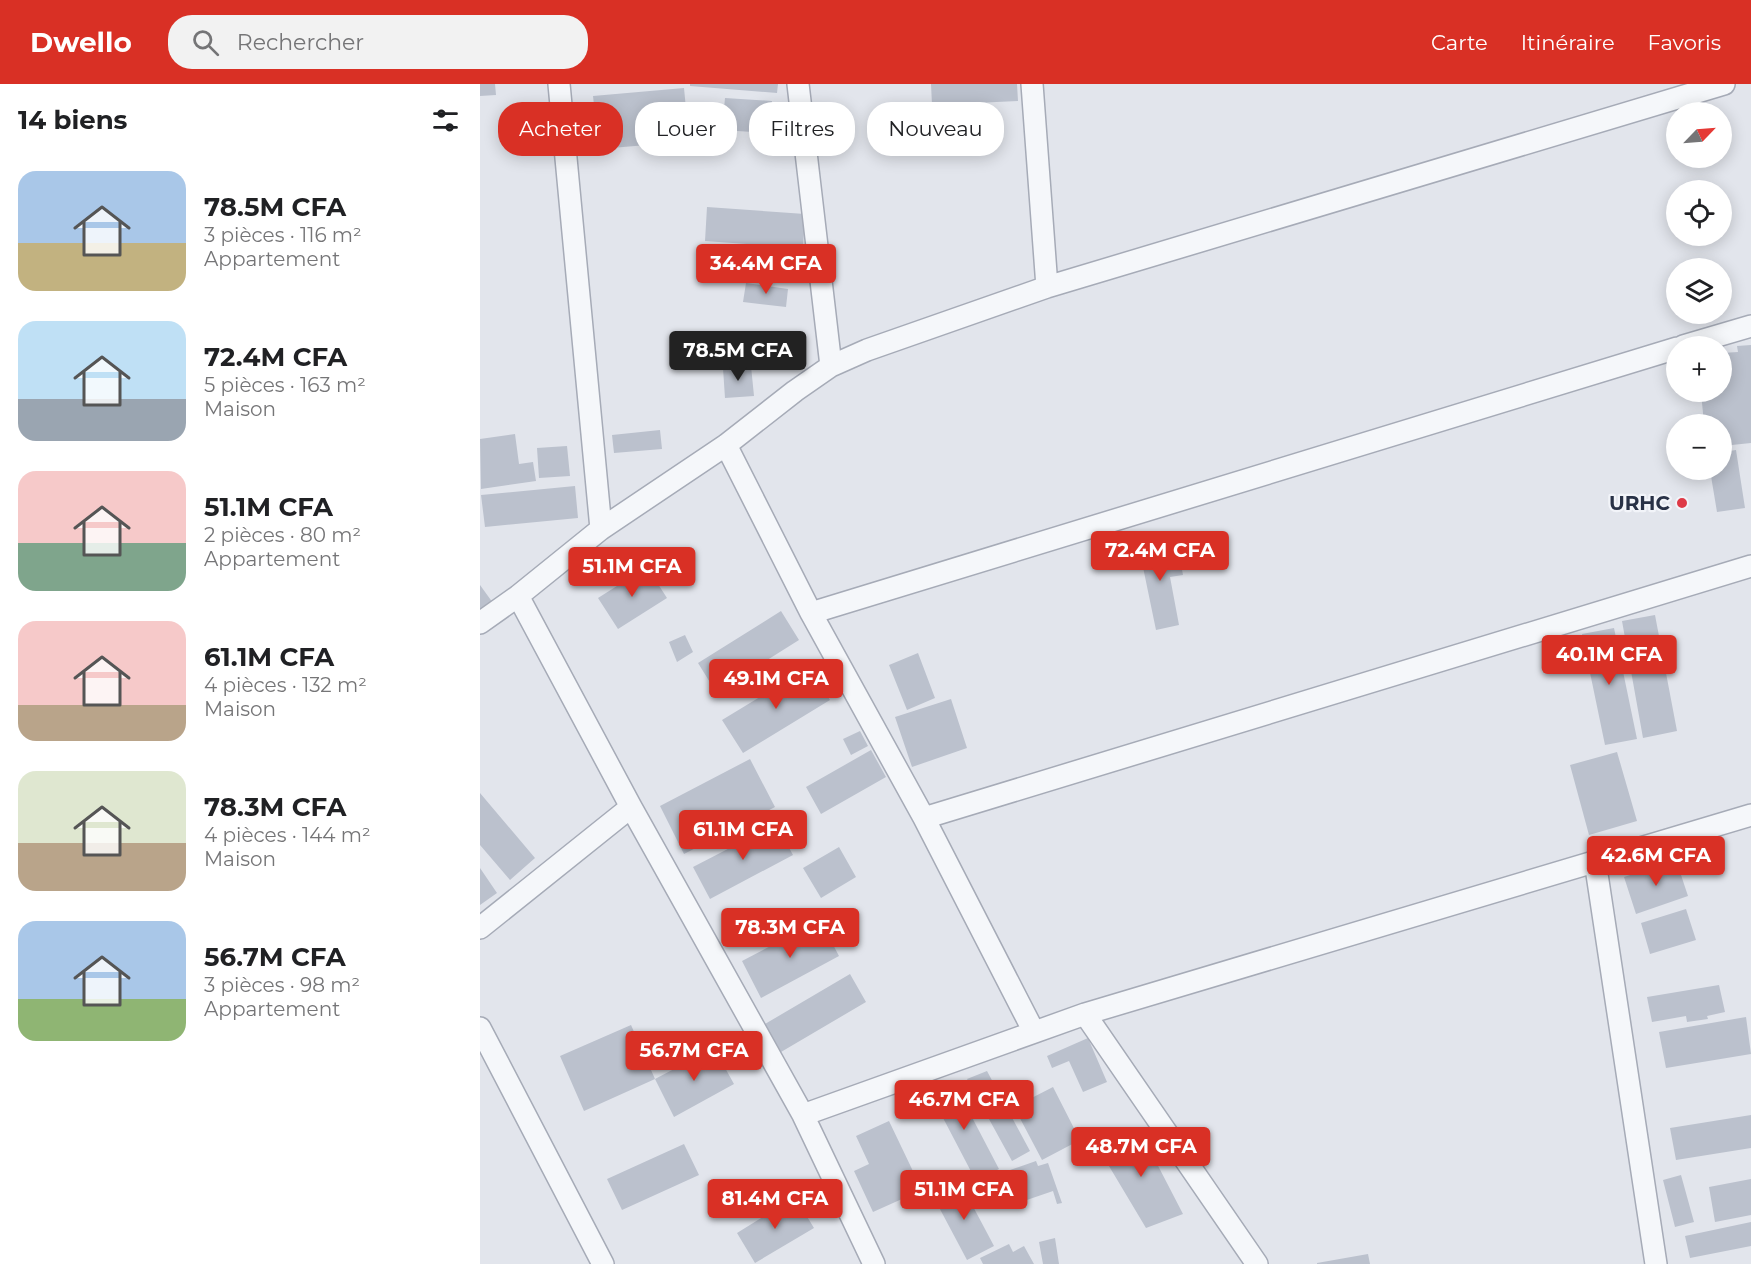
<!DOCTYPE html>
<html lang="fr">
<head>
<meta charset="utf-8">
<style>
  body { margin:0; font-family:Montserrat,sans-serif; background:#f2f2f2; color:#202124; height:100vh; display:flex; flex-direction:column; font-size:22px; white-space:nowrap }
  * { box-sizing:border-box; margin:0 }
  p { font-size:20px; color:#757577 }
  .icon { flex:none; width:33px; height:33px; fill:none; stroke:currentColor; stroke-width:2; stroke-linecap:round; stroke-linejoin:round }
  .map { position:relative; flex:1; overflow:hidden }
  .sheet { display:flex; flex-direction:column; background:#fff; width:480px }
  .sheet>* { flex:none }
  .top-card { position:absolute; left:18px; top:18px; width:570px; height:54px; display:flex; gap:12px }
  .needle { width:39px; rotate:65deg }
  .fabs { position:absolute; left:1186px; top:18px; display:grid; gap:12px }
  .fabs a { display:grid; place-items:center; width:66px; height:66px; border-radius:50%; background:#fff; box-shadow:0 3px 15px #0003; font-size:30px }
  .price { position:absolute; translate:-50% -51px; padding:0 14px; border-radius:6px; background:#d93025; color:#fff; font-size:20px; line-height:39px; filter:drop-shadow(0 2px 3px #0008) }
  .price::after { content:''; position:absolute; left:50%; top:36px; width:18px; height:14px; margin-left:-9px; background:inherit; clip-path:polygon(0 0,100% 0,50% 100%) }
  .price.on { background:#222; color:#fff }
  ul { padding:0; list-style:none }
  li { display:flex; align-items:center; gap:18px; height:150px; padding:0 18px }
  li span { display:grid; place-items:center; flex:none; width:168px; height:120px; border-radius:18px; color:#555 }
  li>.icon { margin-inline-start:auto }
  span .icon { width:72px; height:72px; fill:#fffc; stroke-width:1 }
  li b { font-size:26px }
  h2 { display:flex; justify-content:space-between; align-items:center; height:72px; padding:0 18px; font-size:26px }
  .chip { padding:0 21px; border-radius:24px; background:#fff; box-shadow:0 3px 15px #0003; font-size:21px; line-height:54px }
  .chip.on { background:#d93025; color:#fff }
  header { display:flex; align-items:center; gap:36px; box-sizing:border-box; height:84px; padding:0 30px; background:#d93025; color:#fff }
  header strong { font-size:28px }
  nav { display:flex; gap:33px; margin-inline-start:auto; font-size:21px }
  .search { width:420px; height:54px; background:#f2f2f2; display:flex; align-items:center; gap:15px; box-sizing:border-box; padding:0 21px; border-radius:24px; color:#757577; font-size:22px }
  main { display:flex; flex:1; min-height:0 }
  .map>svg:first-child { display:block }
  .building { fill:#bbc1cd }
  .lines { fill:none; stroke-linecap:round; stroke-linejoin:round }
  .street-casing { stroke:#a6abb7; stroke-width:24 }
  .street { stroke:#f5f7fa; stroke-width:21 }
  .poi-dot { fill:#de3a47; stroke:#f2f4f9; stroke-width:2 }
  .labels { text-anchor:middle; stroke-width:4.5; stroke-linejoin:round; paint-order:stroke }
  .poi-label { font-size:20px; font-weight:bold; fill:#283146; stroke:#f2f4f9; text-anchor:end }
</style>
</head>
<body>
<header>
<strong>Dwello</strong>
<div class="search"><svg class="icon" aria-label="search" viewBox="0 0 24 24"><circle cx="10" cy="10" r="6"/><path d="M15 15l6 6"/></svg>Rechercher</div>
<nav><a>Carte</a><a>Itinéraire</a><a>Favoris</a></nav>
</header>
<main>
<section class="sheet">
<h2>14 biens<svg class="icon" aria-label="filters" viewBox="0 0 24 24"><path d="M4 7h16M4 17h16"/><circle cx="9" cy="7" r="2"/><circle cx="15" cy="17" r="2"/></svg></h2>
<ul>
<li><span style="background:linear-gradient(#a9c7e8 60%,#c2b280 0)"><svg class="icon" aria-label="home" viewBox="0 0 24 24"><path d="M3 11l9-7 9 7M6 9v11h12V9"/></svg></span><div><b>78.5M CFA</b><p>3 pièces · 116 m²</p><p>Appartement</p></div></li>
<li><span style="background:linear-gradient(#bfe0f5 65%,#9aa5b1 0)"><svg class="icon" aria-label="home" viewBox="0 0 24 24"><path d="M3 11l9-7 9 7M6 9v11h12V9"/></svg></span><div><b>72.4M CFA</b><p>5 pièces · 163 m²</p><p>Maison</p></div></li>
<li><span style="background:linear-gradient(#f6c9c9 60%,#7fa58c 0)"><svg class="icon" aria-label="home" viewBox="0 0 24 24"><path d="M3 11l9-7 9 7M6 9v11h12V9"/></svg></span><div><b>51.1M CFA</b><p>2 pièces · 80 m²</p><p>Appartement</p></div></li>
<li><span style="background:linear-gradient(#f6c9c9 70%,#b9a48a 0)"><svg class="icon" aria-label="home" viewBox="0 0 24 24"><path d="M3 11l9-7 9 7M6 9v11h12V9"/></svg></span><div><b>61.1M CFA</b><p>4 pièces · 132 m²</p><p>Maison</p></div></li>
<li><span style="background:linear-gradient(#dfe7d0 60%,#b9a48a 0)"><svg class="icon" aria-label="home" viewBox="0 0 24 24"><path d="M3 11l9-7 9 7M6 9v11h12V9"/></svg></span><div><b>78.3M CFA</b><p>4 pièces · 144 m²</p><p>Maison</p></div></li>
<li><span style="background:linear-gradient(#a9c7e8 65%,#8fb573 0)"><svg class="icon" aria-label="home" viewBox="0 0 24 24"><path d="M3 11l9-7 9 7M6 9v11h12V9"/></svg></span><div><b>56.7M CFA</b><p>3 pièces · 98 m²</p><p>Appartement</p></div></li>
</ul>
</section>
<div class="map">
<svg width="1271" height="1180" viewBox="0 0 1271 1180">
  <rect width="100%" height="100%" fill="#e2e5ec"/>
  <path class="building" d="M0,0h15l1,11 -16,1z
    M210,0h88l-1,9 -87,-7z
    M451,0h86l1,17 -86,4z
    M204,4l3,31 -7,1 2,22 -94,8 -2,-17 11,-1 -4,-36z
    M245,14l47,3 -2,32 -48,-3z
    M227,123l98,7 -2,34 -98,-7z
    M266,199l42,6 -2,18 -43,-5z
    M1271,261v98l-29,3v-22h-18l-3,-32h21v-39l16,-1 -1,-6z
    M271,282l3,30 -29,2 -2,-30z
    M180,346l2,19 -48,4 -2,-18z
    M35,350l4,30 14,-2 3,19 -55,8 -1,-50z
    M87,362l3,30 -31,2 -2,-30z
    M1256,366l9,58 -28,4 -7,-42h12v-18z
    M95,402l3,32 -93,9 -4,-32z
    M682,454l5,24 13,-3 3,16 -13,2 9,48 -23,5 -18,-87z
    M167,483l20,31 -49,31 -20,-31z
    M0,501l13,18 -13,9z
    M301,527l18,29 -83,52 -18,-29z
    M1175,531l22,116 -34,7 -21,-117z
    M1134,544l23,111 -32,6 -23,-111z
    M205,551l8,17 -16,10 -8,-20z
    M438,569l17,45 -28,12 -18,-45z
    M329,583l21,33 -87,53 -21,-33z
    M471,615l16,49 -55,19 -17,-50z
    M380,647l8,15 -17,9 -8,-16z
    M391,666l15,27 -65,37 -15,-27z
    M1137,668l20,69 -48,14 -19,-70z
    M270,675l25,48 -91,47 -24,-48z
    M0,709l55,65 -25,22 -30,-35z
    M296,740l17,31 -83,44 -17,-32z
    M359,763l17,30 -35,21 -18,-30z
    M1196,776l12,36 -52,18 -12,-37z
    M0,784l17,25 -17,12z
    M1206,825l10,31 -46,14 -9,-31z
    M340,836l19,36 -78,42 -19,-37z
    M370,890l16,28 -85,50 -16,-28z
    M1239,901l6,27 -18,4 1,3 -21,3 -1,-6 -34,6 -5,-25z
    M1266,933l5,37 -85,14 -7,-36z
    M151,941l24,54 -71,32 -24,-55z
    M608,954l19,44 -24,10 -14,-31 -17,7 -5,-12z
    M234,964l20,36 -60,33 -19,-38z
    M507,987l43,80 -18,10 -45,-82z
    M473,997l46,88 -23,12 -46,-88z
    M573,1003l27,53 -38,20 -28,-53z
    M1271,1031v33l-75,12 -6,-32z
    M409,1037l33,69 -49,22 -19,-41 15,-7 -13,-28z
    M659,1045l44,85 -37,14 -49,-82z
    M204,1060l15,31 -77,35 -15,-31z
    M556,1077l2,5 10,-3 14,40 -5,1 -4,-13 -32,11 -4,-11 -17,6 -7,-21z
    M1201,1091l13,47 -19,5 -12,-47z
    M1271,1095v36l-36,7 -6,-35z
    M480,1098l34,64 -27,14 -34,-64z
    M315,1113l19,31 -59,35 -18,-30z
    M1271,1138v24l-61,12 -5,-22z
    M575,1154l4,26h-16l-4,-22z
    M529,1160l4,8 11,-6 10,18h-51l-3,-6z
    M888,1170l2,10h-53v-1z"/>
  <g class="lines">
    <g class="street-casing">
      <path id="street" d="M79,0l42,445
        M318,0l33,282
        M552,0l15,203
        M1203,262l68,-20
        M246,361l85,168 113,205 110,214
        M38,512l113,211 172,308 71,149
        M331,529l866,-265
        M0,539l38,-27 83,-67 125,-84 69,-54 36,-25 36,-16 180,-63 677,-203
        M444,734l827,-252
        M1115,777l61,403
        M0,844l151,-121
        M605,930l172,250
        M0,944l123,236
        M323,1031l282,-101 666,-199"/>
    </g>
    <use href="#street" class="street"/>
  </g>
  <circle class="poi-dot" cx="1202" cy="419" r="6"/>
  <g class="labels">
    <g class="poi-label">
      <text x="1190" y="426">URHC</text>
    </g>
  </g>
</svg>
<div class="fabs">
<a><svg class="needle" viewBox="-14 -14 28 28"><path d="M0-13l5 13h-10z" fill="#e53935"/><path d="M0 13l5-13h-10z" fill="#757577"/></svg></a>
<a><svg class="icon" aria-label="locate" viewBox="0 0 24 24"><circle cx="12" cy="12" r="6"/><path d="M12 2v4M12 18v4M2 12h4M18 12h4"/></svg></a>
<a><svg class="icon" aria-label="layers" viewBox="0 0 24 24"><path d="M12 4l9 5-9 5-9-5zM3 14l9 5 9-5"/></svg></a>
<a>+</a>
<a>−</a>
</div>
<b class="price" style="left:286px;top:211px">34.4M CFA</b>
<b class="price on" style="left:258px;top:298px">78.5M CFA</b>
<b class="price" style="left:680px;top:498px">72.4M CFA</b>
<b class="price" style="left:152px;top:514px">51.1M CFA</b>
<b class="price" style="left:1129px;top:602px">40.1M CFA</b>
<b class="price" style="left:296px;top:626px">49.1M CFA</b>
<b class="price" style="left:263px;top:777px">61.1M CFA</b>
<b class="price" style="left:1176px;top:803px">42.6M CFA</b>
<b class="price" style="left:310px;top:875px">78.3M CFA</b>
<b class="price" style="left:214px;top:998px">56.7M CFA</b>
<b class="price" style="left:484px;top:1047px">46.7M CFA</b>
<b class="price" style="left:661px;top:1094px">48.7M CFA</b>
<b class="price" style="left:484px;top:1137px">51.1M CFA</b>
<b class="price" style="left:295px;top:1146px">81.4M CFA</b>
<div class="top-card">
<a class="chip on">Acheter</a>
<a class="chip">Louer</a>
<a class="chip">Filtres</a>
<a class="chip">Nouveau</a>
</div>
</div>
</main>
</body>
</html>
